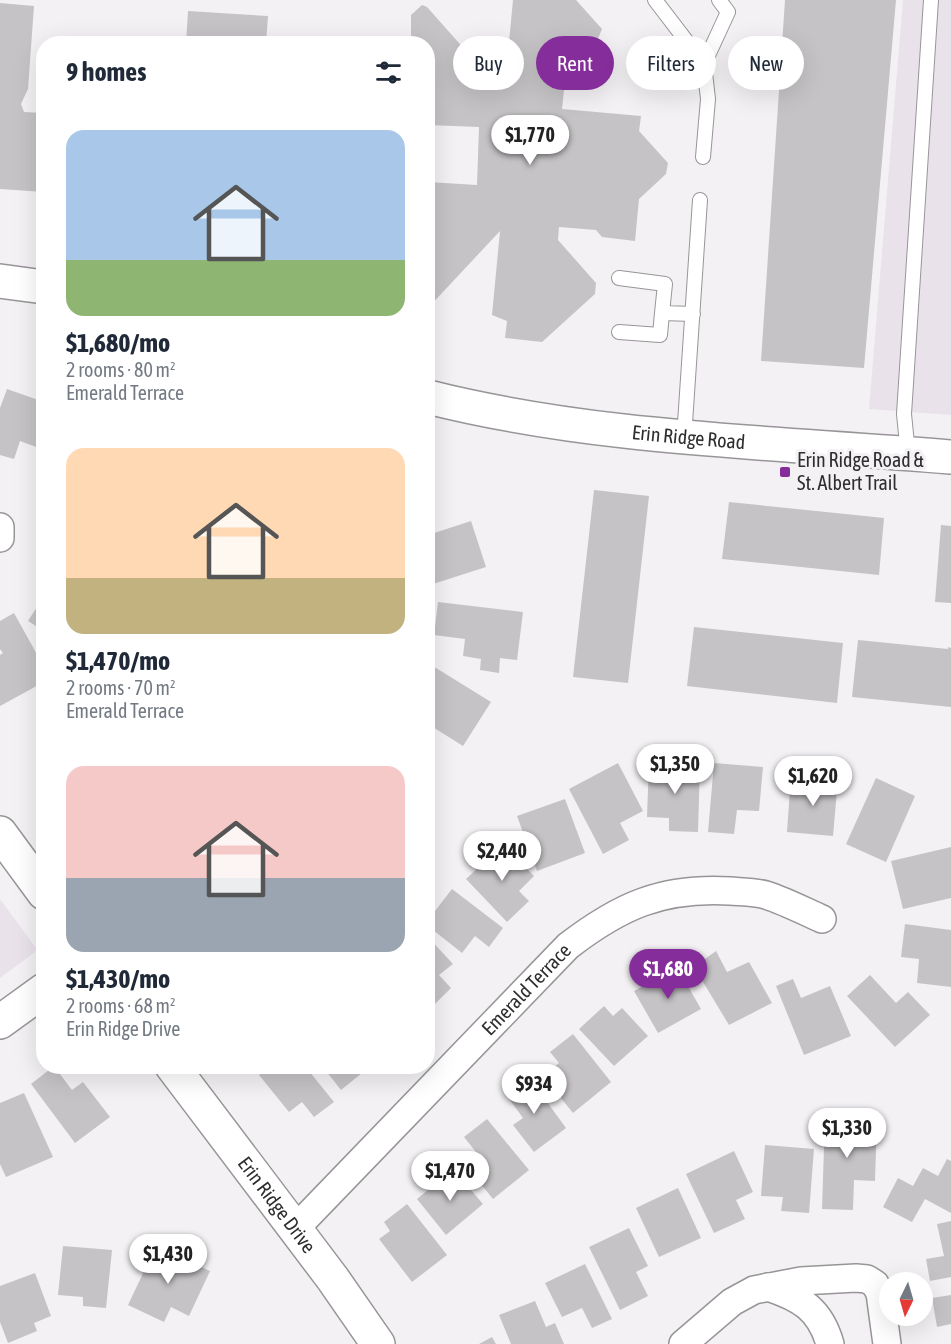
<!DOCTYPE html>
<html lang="en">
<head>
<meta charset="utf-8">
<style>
  body { margin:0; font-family:"Asap Condensed",sans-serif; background:#f2f2f3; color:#1f2937; height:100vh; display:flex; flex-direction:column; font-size:22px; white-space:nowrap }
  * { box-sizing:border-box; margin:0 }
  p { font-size:20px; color:#747a83 }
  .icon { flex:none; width:33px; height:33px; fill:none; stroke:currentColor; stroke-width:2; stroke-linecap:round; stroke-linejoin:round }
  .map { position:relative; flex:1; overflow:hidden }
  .side { position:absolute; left:36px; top:36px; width:399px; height:1038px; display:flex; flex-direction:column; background:#fff; border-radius:24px; box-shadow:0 6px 24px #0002 }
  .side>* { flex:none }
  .banner { position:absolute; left:453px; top:36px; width:408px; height:54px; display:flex; gap:12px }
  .needle { width:39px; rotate:185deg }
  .tools { position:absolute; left:879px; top:1272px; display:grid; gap:12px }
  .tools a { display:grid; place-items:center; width:54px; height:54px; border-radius:50%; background:#fff; box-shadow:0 6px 24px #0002; font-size:30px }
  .price { position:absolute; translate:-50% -51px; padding:0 14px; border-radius:21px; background:#fff; color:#222; font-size:20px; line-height:39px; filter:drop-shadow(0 2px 3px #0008) }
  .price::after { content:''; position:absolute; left:50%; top:36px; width:18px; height:14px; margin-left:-9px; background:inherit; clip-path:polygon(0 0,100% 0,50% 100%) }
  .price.active { background:#852d9a; color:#fff }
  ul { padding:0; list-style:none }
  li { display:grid; align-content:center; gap:12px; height:318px; padding:0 30px }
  li span { display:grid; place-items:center; height:186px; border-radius:18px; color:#555 }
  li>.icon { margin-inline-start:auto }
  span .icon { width:108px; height:108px; fill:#fffc; stroke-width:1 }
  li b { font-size:26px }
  h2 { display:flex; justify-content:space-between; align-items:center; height:72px; padding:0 30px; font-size:26px }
  .pill { padding:0 21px; border-radius:27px; background:#fff; box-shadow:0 6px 24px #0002; font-size:21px; line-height:54px }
  .pill.active { background:#852d9a; color:#fff }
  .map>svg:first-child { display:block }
  .built { fill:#e9e2eb }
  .building { fill:#c6c3c7 }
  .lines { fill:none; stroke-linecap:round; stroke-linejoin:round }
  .lane-casing { stroke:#989598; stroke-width:16 }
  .street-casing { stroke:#989598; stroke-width:30 }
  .secondary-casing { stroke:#989598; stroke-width:36 }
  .lane { stroke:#fff; stroke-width:14 }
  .street { stroke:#fff; stroke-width:27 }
  .secondary { stroke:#fff; stroke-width:33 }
  .poi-dot { fill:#852d9a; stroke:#f3f1f4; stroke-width:2 }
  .labels { text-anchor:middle; stroke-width:6; stroke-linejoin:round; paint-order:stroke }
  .street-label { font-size:20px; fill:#2f2e2f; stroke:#f3f1f4 }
  .poi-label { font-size:20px; fill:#2f2e2f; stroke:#f3f1f4; text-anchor:start }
</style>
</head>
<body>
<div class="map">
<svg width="951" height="1344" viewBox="0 0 951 1344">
  <rect width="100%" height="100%" fill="#f3f1f4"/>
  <path class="built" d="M903,0h48v415l-82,-6z
    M0,899l36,49 -1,4 -35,26z"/>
  <path class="building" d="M513,0h63l26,29 -12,29 -25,23 -3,28 79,7 -2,15 29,32 -2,11 -27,25 -4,42 -33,-4 -6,-7 -37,-3 -1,13 38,43 -1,11 -53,48 -37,-4 2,-17 -15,-6 8,-84 -72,77v-126l49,3 2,-58 -51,-2v-81h-17v-29l11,-10 5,2 63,71 15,6z
    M785,0h111l-32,368 -103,-7z
    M0,3l34,3 -6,83 -7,15 3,8 20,1v79l-44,-3z
    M188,11l80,5 -2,28h-80z
    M7,389l37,13v33l-5,13 -19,-7 -6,18 -14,-4v-47z
    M594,490l55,6 -21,187 -55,-6z
    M729,502l155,16 -5,57 -157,-16z
    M471,521l15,46 -53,17 -1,-3 -4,2v-48z
    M941,525l10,1v77l-16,-1z
    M44,596v35l-16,-10z
    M438,602l85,10 -6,48 -17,-2 -1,15 -19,-3 1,-11 -18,-3 2,-17 -31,-4z
    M14,613l30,54v15l-44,24v-51l3,-2 -3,-4v-28z
    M694,627l149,16 -6,60 -150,-17z
    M858,640l90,9v-2l3,1v59l-99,-10z
    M428,663l63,39 -28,44 -35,-22z
    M428,747l6,4 -6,9z
    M649,762l51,2 -2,68 -29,-1v-13l-22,-1z
    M618,763l25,48 -23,12 9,17 -26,14 -34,-65z
    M714,763l49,4 -4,44 -22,-1 -3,24 -26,-2z
    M801,776l37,3 -5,57 -46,-4 3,-43 10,1z
    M876,778l39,18 -29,66 -40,-18z
    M565,799l20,54 -48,18 -20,-55z
    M503,844l31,32 -15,15 10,10 -22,21 -41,-43z
    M951,847v51l-48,11 -12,-48z
    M452,889l51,39 -14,19 -14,-11 -13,17 -34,-27v-6z
    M905,924l46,6v57l-34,-4 2,-24 -18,-2z
    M428,937l25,27 -14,11 12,13 -20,20 -3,-4z
    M716,951l11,21 22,-10 23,41 -43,22 -35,-58z
    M677,967l24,42 -43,24 -24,-42z
    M870,975l26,28 12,-11 22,23 -35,32 -48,-51z
    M793,979l8,19 29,-12 21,50 -47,19 -28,-69z
    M604,1006l9,10 9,-8 26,28 -34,30 -35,-37z
    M573,1034l38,48 -38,31 -30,-37 16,-13 -9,-11z
    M54,1066l18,24 11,-8 27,35 -35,26 -44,-59z
    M269,1066h36l29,36 -20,15 -12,-15 -13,10 -30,-37z
    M322,1066h43l2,3 -26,21z
    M528,1076l38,52 -32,24 -21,-27 10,-7 -18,-25z
    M24,1093l29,64 -47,20 -6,-13v-61z
    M825,1116l52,2 -2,63 -21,-1 -1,30 -31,-1z
    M487,1119l42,51 -36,29 -26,-32 13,-10 -16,-20z
    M765,1145l49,4 -5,64 -28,-2 2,-14 -22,-1z
    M734,1151l19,41 -17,8 9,19 -31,14 -28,-59z
    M947,1159l4,2v52l-26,-14 -13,23 -29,-15 15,-29 15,8 10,-18 15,8z
    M453,1169l30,35 -37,31 -29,-36z
    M678,1188l23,50 -42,19 -23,-49z
    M407,1204l40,51 -35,27 -33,-43 11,-8 -6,-9z
    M951,1221v56l-21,4 -4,-22 18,-3 -7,-32z
    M629,1228l19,38 -12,6 12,24 -28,14 -31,-63z
    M63,1246l49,4 -6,58 -23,-2v-9l-25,-2z
    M156,1246l54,25 -21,45 -18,-9 -7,15 -36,-17z
    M585,1264l27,55 -20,9 -10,-20 -20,9 -17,-34z
    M35,1273l16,43 -17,7 3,8 -29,12 -8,-21v-36z
    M951,1295v29l-14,3 -5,-29z
    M535,1301l11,26 9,-4 9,21h-53l-12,-29z
    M492,1337l4,7h-17z"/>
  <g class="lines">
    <g class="lane-casing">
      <path id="lane" d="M655,0l49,64
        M703,157l5,-58 -4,-35 24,-52 -9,-12
        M619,278l46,6 -3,29
        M619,332l41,3 2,-22 31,1
        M684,438l16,-238
        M908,454l-4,-40 27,-414"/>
    </g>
    <g class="street-casing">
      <g id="street">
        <path d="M0,527v11"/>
        <path id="s1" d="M295,1229l273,-283c52,-40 94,-59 162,-55 12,1 25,1 36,4 19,6 38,16 56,24"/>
        <path d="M768,1287c33,11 52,22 62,57"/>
        <path d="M683,1344l49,-42 22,-12 47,-9 55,-3 11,1 8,5 5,9 7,51"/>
      </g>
    </g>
    <g class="secondary-casing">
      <g id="secondary">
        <path d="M0,281l44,6"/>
        <path id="s2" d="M428,397c171,43 348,45 523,60"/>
        <path d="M0,833l44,60"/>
        <path d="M0,1022l44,-32"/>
        <path id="s3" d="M172,1066l161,213 45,65"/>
      </g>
    </g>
    <use href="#lane" class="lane"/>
    <use href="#street" class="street"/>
    <use href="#secondary" class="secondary"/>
  </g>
  <rect class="poi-dot" x="779" y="466" width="12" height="12" rx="3"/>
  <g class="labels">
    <g class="street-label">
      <text dy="7" stroke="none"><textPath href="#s2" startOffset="264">Erin Ridge Road</textPath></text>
      <text dy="7" stroke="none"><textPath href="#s1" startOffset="333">Emerald Terrace</textPath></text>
      <text dy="7" stroke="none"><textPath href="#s3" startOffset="174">Erin Ridge Drive</textPath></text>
    </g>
    <g class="poi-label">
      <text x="797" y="467">Erin Ridge Road &amp;<tspan x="797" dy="23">St. Albert Trail</tspan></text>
    </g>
  </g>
</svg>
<div class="tools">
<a><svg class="needle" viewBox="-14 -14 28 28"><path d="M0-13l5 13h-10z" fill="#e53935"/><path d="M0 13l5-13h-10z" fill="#747a83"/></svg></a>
</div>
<b class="price" style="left:530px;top:166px">$1,770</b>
<b class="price" style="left:675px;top:795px">$1,350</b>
<b class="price" style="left:813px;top:807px">$1,620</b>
<b class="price" style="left:502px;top:882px">$2,440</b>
<b class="price active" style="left:668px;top:1000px">$1,680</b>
<b class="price" style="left:534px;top:1115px">$934</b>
<b class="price" style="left:847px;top:1159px">$1,330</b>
<b class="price" style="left:450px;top:1202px">$1,470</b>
<b class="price" style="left:168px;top:1285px">$1,430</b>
<div class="banner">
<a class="pill">Buy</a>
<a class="pill active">Rent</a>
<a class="pill">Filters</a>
<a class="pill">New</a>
</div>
<section class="side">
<h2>9 homes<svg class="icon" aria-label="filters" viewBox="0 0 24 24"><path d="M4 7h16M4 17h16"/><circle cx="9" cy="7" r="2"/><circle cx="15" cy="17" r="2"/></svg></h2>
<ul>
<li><span style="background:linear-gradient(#a9c7e8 70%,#8fb573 0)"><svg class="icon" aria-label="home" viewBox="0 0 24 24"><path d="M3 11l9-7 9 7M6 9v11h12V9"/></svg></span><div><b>$1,680/mo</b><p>2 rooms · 80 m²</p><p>Emerald Terrace</p></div></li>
<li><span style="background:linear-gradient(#ffd9b3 70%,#c2b280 0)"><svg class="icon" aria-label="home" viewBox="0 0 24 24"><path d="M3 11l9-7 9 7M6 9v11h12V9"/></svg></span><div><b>$1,470/mo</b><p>2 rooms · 70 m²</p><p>Emerald Terrace</p></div></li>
<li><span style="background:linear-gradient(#f6c9c9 60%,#9aa5b1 0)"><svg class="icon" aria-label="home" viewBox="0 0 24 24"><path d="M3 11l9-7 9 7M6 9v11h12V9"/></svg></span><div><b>$1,430/mo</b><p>2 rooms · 68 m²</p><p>Erin Ridge Drive</p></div></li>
</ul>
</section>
</div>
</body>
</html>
